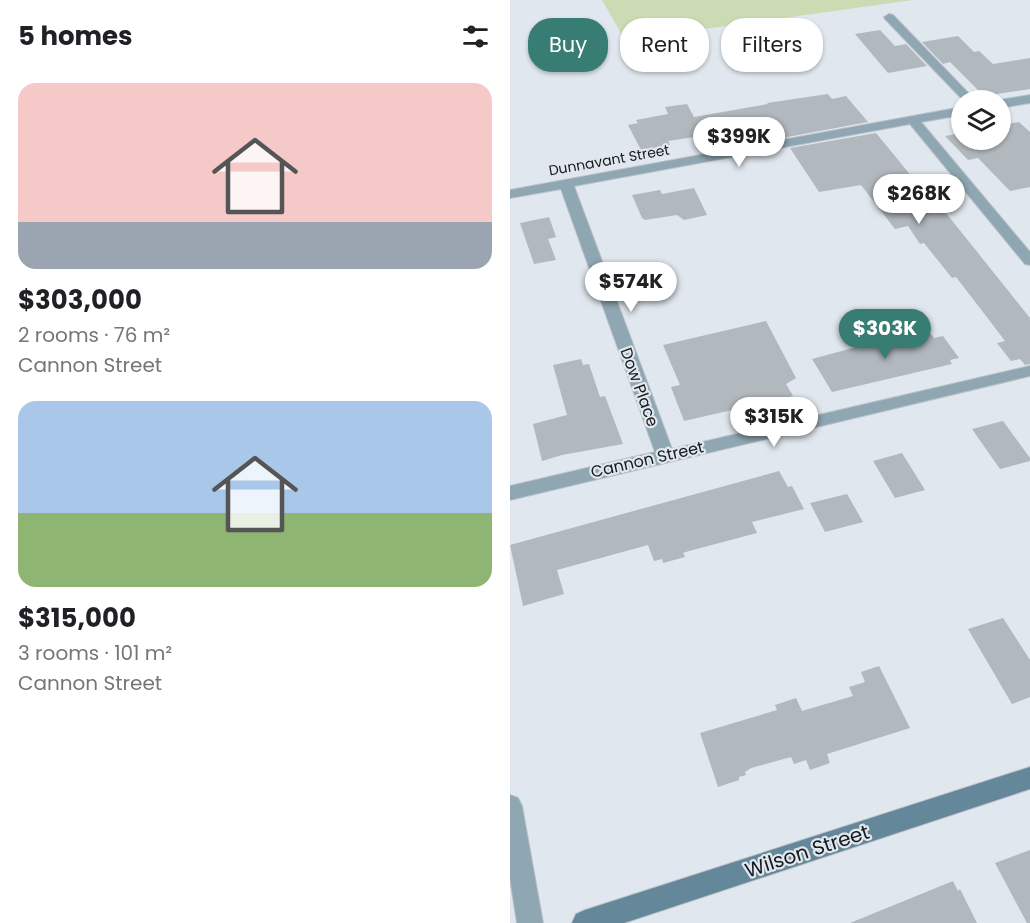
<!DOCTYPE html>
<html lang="en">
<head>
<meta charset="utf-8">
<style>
  body { margin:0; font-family:Poppins,sans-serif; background:#f6f6f6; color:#202124; height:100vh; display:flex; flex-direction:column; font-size:22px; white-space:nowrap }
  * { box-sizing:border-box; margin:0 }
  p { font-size:20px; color:#757577 }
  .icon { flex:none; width:33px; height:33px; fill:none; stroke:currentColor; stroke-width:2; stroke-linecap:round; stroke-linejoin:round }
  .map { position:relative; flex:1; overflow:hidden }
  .panel { display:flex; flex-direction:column; background:#fff; width:510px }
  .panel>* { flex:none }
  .guide { position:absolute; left:18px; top:18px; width:411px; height:54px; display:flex; gap:12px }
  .tools { position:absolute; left:441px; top:90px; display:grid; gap:12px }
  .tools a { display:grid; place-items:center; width:60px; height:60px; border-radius:50%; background:#fff; box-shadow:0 2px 4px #0004; font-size:30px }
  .price { position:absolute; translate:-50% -51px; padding:0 14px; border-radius:21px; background:#fff; color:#222; font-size:20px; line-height:39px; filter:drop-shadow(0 2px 3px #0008) }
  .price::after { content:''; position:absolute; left:50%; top:36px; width:18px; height:14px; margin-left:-9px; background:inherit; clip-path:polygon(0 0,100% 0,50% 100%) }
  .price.current { background:#377d73; color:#fff }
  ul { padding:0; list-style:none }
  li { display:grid; align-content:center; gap:12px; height:318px; padding:0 18px }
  li span { display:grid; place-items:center; height:186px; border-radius:18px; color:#555 }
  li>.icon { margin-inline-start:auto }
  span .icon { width:108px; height:108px; fill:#fffc; stroke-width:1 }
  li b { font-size:26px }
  h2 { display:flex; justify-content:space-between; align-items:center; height:72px; padding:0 18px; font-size:26px }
  .chip { padding:0 21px; border-radius:24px; background:#fff; box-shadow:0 2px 4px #0004; font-size:21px; line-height:54px }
  .chip.current { background:#377d73; color:#fff }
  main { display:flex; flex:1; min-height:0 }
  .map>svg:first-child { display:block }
  .green { fill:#cbdbb4 }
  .building { fill:#b1b8be }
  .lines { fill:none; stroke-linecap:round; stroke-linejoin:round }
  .street-casing { stroke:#bcc2c8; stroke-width:2 }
  .secondary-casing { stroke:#bcc2c8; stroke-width:2 }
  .street { fill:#8fa7b3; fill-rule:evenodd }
  .secondary { fill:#64889a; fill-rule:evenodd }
  .labels { text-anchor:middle; stroke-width:4.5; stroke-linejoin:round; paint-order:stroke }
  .far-street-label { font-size:14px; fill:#171a1c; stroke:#e0e7ee }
  .street-label { font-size:16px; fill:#171a1c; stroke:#e0e7ee }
  .near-street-label { font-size:20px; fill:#171a1c; stroke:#e0e7ee }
</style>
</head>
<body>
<main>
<section class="panel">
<h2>5 homes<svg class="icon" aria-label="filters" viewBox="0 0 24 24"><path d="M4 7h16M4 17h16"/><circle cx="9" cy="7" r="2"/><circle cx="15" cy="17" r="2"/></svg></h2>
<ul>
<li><span style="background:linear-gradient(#f6c9c9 75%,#9aa5b1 0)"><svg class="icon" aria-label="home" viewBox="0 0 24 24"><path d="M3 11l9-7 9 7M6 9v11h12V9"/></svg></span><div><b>$303,000</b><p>2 rooms · 76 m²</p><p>Cannon Street</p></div></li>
<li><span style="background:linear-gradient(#a9c7e8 60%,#8fb573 0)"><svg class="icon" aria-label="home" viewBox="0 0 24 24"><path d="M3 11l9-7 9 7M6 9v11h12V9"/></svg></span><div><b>$315,000</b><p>3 rooms · 101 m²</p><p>Cannon Street</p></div></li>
</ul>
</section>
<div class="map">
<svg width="520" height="923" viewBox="0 0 520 923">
  <rect width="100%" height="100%" fill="#e0e7ee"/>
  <path class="green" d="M92,0h311l-288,40z"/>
  <path class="building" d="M370,30l15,16 11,-2 21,22 -39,7 -33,-39z
    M448,36l16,16 5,-1 14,13 37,-6v31l-46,7 -34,-34 -7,2 -21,-22z
    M318,94l4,5 14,-3 22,26 -86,16 -7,-10 -33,6 -2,-4 -72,11 2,4 -29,5 -13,-25 10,-2 -2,-3 32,-6 -3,-7 22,-3 7,13 74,-13 -1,-1z
    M509,122l11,10v55l-20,4 -32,-33 -10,2 -23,-24 17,-3v7h38v-15z
    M366,133l37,45 4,-1 9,11 104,130v46l-5,1 -5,-6 -9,2 -14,-18 8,-2 -19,-25 -30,-39 -4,1 -28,-35 -4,1 -12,-18 -13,3 -34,-44 -42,7 -29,-44z
    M184,188l13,27 -23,5 -7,-5 -32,5 -3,-2 -10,-23 28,-5 2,4z
    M39,217l7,20 -8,2 8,21 -22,4 -14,-41z
    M256,321l30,57 -10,6 7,12 -109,25 -13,-34 9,-2 -17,-40z
    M416,328l8,10 9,-2 16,22 -9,2 2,4 -120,28 -20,-33z
    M71,359l2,6 6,-1 11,33 5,-1 18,48 -61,11 -20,6 -9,-37 34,-9 -14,-50z
    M493,421l27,37v3l-30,8 -28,-40z
    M392,453l23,37 -30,8 -22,-37z
    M269,471l9,16 4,-1 12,23 -52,13 5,11 -68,18 -6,2 2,4 -22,6 -1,-4 -8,2 -6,-16 -91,25 7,24 -41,12 -13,-61z
    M337,494l16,28 -38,10 -15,-29z
    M493,618l27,42v37l-18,7 -44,-75z
    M369,666l31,62 -83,26 3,9 -20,7 -4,-10 -12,4 -3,-7 -40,11 -6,4 1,3 -7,2v3l-21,7 -18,-54 77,-23 -2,-5 21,-7 6,13 51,-15 -4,-9 16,-5 -4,-10z
    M520,850v73h-3l-32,-60z
    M443,881l5,10 2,-2 17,34h-127z"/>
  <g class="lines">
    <g class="street-casing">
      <path id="street" d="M379,14l4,1 82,85h-12l-78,-81 -1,-2z
        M520,95v8l-30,5 -1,-8z
        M452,107v8l-41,7 109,130v13l-5,-1 -115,-140 -336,62 98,263 358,-83v10l-520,124v-14l145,-34 -94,-263 -51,9v-8z
        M0,795l8,3 4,8 21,117h-26l-7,-45z"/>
    </g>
    <g class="secondary-casing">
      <path id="secondary" d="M520,767v22l-406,134h-52l4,-9 9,-4z"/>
    </g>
    <use href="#street" class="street"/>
    <use href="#secondary" class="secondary"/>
  </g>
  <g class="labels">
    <g class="far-street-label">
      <text transform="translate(99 160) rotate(-10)" y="5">Dunnavant Street</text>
    </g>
    <g class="street-label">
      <text transform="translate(130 387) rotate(70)" y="6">Dow Place</text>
      <text transform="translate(137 459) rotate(-13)" y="6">Cannon Street</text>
    </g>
    <g class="near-street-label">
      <text transform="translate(297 851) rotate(-18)" y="7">Wilson Street</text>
    </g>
  </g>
</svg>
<div class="tools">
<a><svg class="icon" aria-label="layers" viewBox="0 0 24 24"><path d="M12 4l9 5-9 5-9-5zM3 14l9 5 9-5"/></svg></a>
</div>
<b class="price" style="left:229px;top:168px">$399K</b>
<b class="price" style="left:409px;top:225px">$268K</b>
<b class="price" style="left:121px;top:313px">$574K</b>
<b class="price current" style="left:375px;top:360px">$303K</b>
<b class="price" style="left:264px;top:448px">$315K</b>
<div class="guide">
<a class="chip current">Buy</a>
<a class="chip">Rent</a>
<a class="chip">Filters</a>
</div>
</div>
</main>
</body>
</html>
